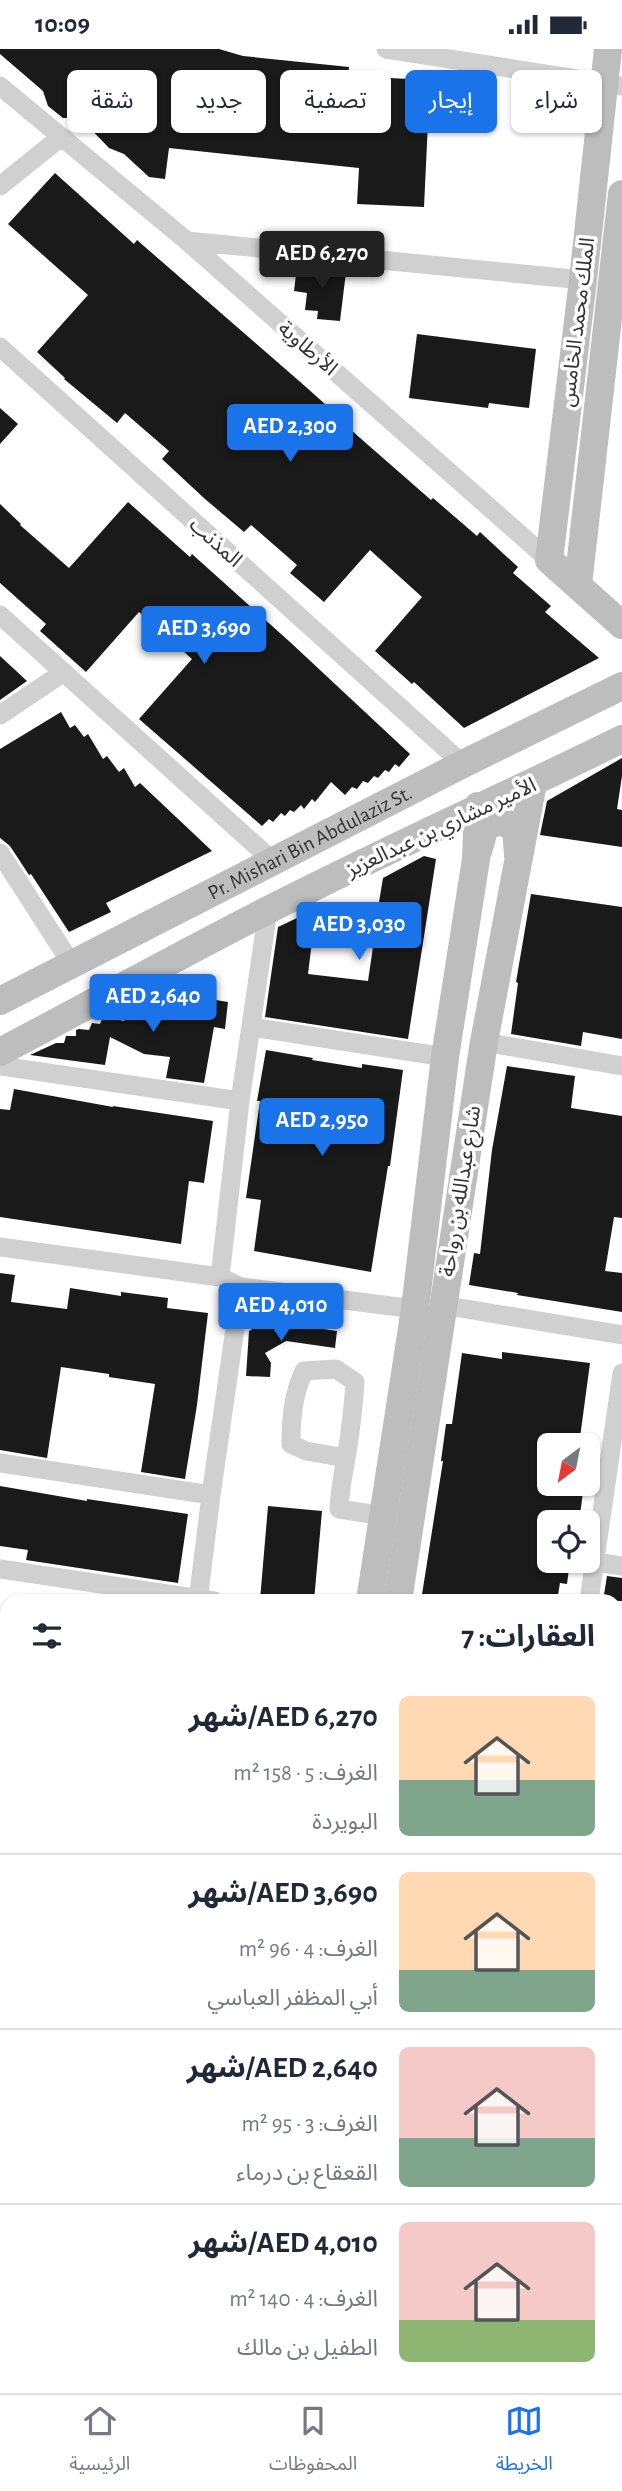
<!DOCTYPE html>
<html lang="ar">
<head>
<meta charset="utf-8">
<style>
  body { margin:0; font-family:"Alegreya Sans","Noto Sans Arabic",sans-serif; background:#f6f6f7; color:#1f2937; direction:rtl; height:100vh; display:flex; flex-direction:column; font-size:26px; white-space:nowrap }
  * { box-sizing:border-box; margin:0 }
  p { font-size:23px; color:#747a83 }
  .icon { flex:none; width:38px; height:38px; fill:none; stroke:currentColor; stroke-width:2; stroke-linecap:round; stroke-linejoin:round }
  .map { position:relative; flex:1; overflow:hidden; direction:ltr }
  .drawer { position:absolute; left:0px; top:1545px; width:623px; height:800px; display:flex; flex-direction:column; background:#fff; border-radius:21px 21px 0 0; box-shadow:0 2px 5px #0004; direction:rtl }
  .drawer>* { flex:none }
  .banner { position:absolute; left:21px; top:21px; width:581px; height:63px; direction:rtl; display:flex; gap:14px }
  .needle { width:46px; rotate:212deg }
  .tools { position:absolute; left:537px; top:1384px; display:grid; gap:14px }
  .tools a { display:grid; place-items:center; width:63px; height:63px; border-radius:10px; background:#fff; box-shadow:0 2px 5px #0004; font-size:35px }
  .price { position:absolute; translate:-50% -60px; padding:0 16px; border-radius:7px; background:#1a73e8; color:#fff; font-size:23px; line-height:46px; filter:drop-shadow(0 2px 4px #0008) }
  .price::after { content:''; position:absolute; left:50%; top:42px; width:21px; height:16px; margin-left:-10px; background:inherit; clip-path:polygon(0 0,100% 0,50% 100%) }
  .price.active { background:#222; color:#fff }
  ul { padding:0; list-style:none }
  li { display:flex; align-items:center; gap:21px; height:175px; padding:0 28px }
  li+li { border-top:2px solid #e0e1e3 }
  li span { display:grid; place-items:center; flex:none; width:196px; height:140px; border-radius:10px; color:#555 }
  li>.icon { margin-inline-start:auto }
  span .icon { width:84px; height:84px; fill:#fffc; stroke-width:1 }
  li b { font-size:30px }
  h2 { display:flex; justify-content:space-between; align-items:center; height:84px; padding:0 28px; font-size:30px }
  .tag { padding:0 24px; border-radius:10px; background:#fff; box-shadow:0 2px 5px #0004; font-size:24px; line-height:63px }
  .tag.active { background:#1a73e8; color:#fff }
  .status { display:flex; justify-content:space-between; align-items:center; height:49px; padding:0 35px; background:#fff; direction:ltr }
  .status svg { height:19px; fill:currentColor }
  .dock { display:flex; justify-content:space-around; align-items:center; height:98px; border-top:2px solid #e0e1e3; background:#fff; font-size:19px; color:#747a83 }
  .dock a { display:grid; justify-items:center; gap:4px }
  .dock .active { color:#1a73e8 }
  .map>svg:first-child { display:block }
  .building { fill:#1a1a1a }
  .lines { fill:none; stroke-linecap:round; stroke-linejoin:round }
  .street { stroke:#d0d0d0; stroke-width:19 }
  .secondary { stroke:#bdbdbd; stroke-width:28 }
  .labels { text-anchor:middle; stroke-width:7; stroke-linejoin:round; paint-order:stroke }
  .street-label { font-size:21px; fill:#333; stroke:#fff }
</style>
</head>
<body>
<div class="status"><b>10:09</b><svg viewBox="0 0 49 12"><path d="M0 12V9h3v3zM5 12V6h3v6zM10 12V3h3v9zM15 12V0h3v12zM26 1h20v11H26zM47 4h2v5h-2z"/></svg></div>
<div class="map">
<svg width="622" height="2344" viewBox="0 0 622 2344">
  <rect width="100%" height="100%" fill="#fff"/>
  <path class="building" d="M0,0h219l24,7 106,11 -1,9 82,4 -6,127 -67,-3 2,-36 -190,-20 -4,31 -16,-2 -25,-23 -15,-6 -29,-30h-17l-15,-12 -5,-15 -43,-37z
    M55,124l79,71 3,-4 169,147 39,35 -2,1 88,77 2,-2 44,38 3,-4 38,35 -5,6 38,33 -6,6 54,46 -135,70 -50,-46 -2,2 -37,-33 47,-54 -52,-47 -46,52 -34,-29 7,-8 -46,-40 -7,7 -39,-33 -43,-40 7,-8 -44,-38 -8,10 -53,-44 1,-1 -28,-26 51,-57 -80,-71z
    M297,217l49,6 -6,49 -23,-2 1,-8 -13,-1 2,-17 -13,-2z
    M417,285l119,15 -7,59 -40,-5 -1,5 -79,-10z
    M0,359l18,16 -18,20z
    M128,453l62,55 2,-3 98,88 120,112 -11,13 -4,-3 -6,8 -4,-2 -7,8 -4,-2 -6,7 -5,-2 -6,8 -5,-2 -7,8 -14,-13 -16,20 -3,-3 -8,10 -3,-4 -7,7 -4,-2 -5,6 -4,-3 -8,9 -4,-3 -7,7 -123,-107 53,-60 -53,-47 -53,60 -46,-41 6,-7 -46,-41v-79l21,20 -1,1 49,43z
    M0,607l27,25 -27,19z
    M61,663l9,16 5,-3 9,12 4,-3 15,25 4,-3 12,16 5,-4 11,19 5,-4 72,68 -106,52 5,9 -42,20 -38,-58 -2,1 -19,-29 -10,-8v-89z
    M622,709v18l-5,33 5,1v37l-82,-12 7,-34z
    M424,807l12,3 -28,180 -143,-22 13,-90 38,-18 -8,65 60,7 5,-34 -29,-5 7,-39 27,5 5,-30z
    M531,845l91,13v132l-39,-7 -2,14 -70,-12 7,-51 -2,-1z
    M163,940l10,4 55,9 -3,27 -11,-2 -10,56 -38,-5 4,-21 -26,-3 -34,-17 -5,28 -75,-10 26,-12h8l2,-7h10v-6l3,-1 10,1 3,-7 8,1 3,-7 21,4 3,-18 12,-6z
    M266,1001l47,8 -1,2 50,8v-4l41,6 -13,96h-2l-17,106 -117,-21 7,-51 -15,-2 14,-97h-3z
    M507,1017l68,10 -4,32 51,8v102l-8,-1 -9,54 17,2v39l-105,-17 1,-2 -49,-8 5,-32 6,1 12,-104z
    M14,1040l99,18v-1l100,15 -9,62 -15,-2 -8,63 -181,-27v-108l10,1z
    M0,1224l15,2 -4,27 56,7 3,-21 51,8v-4l47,6 -1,10 41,5 -11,92 -12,74 -44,-7 14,-88 -46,-7v-3l-48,-7 -14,91 -47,-8z
    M265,1272l72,10 -2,17 -49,-7 -21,12 6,10 -1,14 -24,-1 3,-45z
    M502,1303l88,11 -11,82h-29v39h34l-5,39h-29v38h20l-3,23 -7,-1 -3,18h-136l22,-140h-2l5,-37h6l10,-71 40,6z
    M0,1437l87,15v-2l101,15 -10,69 -152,-23 2,-10 -28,-4z
    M268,1457l54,5 -8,90 -54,-1z
    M607,1527l15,2v23h-19z"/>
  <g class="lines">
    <path class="street" d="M386,0l236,37
      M0,37l187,155 362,319
      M0,137l61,-49
      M187,192l396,39
      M0,298l463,417
      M0,566l273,246
      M0,666l64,-43
      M0,804l71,110
      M251,978l194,30
      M484,993l138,24
      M0,1017l240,35
      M0,1198l220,30 21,10 174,22
      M220,1228l20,-176 28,-191
      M442,1256l180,30
      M346,1409l-40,-7 -15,-7c0,-26 2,-49 13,-73l32,-2 19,13c-1,17 -3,34 -5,50 -3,27 -10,50 -11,77l45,7
      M0,1414l211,32
      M596,1513l26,4
      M0,1520l214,32
      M198,1552l13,-106 30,-208
      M589,1552l33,-228
      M616,1618l6,1
      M0,1619l7,1
      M616,1729h6
      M0,1760l7,1
      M616,1913l6,1
      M0,1957l7,1
      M616,2101l6,1
      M0,2166l7,2
      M616,2289l6,1
      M68,2344l1,-6
      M468,2344l1,-6"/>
    <g class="secondary">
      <path d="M608,0l-25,231 -34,280 73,65"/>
      <path d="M578,536l44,-391"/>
      <path d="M478,802l7,-24 14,-6 17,6 2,28"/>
      <path id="s1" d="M0,952l463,-237 159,-78"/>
      <path d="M0,1003c89,-47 178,-96 268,-142 117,-60 236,-113 354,-171"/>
      <path d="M370,1552l45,-292 30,-252 31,-198 2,-53"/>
      <path d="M398,1552l86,-559 49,-259"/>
      <path d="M241,2344l1,-6"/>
      <path d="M275,2344l1,-6"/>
    </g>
  </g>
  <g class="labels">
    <g class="street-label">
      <text transform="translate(577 273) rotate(-83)" y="7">الملك محمد الخامس</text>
      <text transform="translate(308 299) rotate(41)" y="7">الأرطاوية</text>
      <text transform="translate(216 493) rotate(42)" y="7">المذنب</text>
      <text transform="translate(441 778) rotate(-25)" y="7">الأمير مشاري بن عبدالعزيز</text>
      <text dy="7" stroke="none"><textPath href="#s1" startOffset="348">Pr. Mishari Bin Abdulaziz St.</textPath></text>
      <text transform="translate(460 1142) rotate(-81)" y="7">شارع عبدالله بن رواحة</text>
    </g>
  </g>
</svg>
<div class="tools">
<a><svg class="needle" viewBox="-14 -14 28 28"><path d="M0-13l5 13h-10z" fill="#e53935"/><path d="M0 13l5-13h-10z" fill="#747a83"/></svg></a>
<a><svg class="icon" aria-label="locate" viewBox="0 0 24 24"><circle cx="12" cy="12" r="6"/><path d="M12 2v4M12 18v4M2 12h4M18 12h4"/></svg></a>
</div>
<b class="price active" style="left:322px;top:242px">AED 6,270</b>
<b class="price" style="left:290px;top:415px">AED 2,300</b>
<b class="price" style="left:204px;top:617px">AED 3,690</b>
<b class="price" style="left:359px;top:913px">AED 3,030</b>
<b class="price" style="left:153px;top:985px">AED 2,640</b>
<b class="price" style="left:322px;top:1109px">AED 2,950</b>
<b class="price" style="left:281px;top:1294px">AED 4,010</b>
<div class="banner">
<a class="tag">شراء</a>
<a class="tag active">إيجار</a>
<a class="tag">تصفية</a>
<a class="tag">جديد</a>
<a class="tag">شقة</a>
</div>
<section class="drawer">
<h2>العقارات: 7<svg class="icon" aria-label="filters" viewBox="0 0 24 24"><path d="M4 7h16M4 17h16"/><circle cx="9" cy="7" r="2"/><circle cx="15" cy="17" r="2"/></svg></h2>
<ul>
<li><span style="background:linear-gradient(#ffd9b3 60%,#7fa58c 0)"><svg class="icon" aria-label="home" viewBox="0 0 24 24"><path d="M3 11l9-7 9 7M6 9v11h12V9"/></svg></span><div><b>AED 6,270/شهر</b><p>الغرف: 5 · 158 m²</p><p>البويردة</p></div></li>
<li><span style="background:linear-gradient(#ffd9b3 70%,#7fa58c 0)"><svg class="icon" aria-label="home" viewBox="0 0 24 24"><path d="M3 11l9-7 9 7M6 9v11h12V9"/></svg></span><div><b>AED 3,690/شهر</b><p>الغرف: 4 · 96 m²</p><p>أبي المظفر العباسي</p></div></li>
<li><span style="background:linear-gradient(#f6c9c9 65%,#7fa58c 0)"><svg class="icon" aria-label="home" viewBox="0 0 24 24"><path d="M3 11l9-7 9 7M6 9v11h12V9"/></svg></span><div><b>AED 2,640/شهر</b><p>الغرف: 3 · 95 m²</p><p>القعقاع بن درماء</p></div></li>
<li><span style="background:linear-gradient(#f6c9c9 70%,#8fb573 0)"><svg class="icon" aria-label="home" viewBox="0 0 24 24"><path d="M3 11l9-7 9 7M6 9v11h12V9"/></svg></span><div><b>AED 4,010/شهر</b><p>الغرف: 4 · 140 m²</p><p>الطفيل بن مالك</p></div></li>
</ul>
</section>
</div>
<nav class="dock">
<a class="active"><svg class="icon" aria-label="map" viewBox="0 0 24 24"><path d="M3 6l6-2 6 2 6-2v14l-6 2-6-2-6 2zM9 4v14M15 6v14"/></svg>الخريطة</a>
<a><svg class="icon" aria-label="saved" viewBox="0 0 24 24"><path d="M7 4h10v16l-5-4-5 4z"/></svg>المحفوظات</a>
<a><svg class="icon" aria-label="home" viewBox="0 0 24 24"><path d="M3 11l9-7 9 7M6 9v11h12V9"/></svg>الرئيسية</a>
</nav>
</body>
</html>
